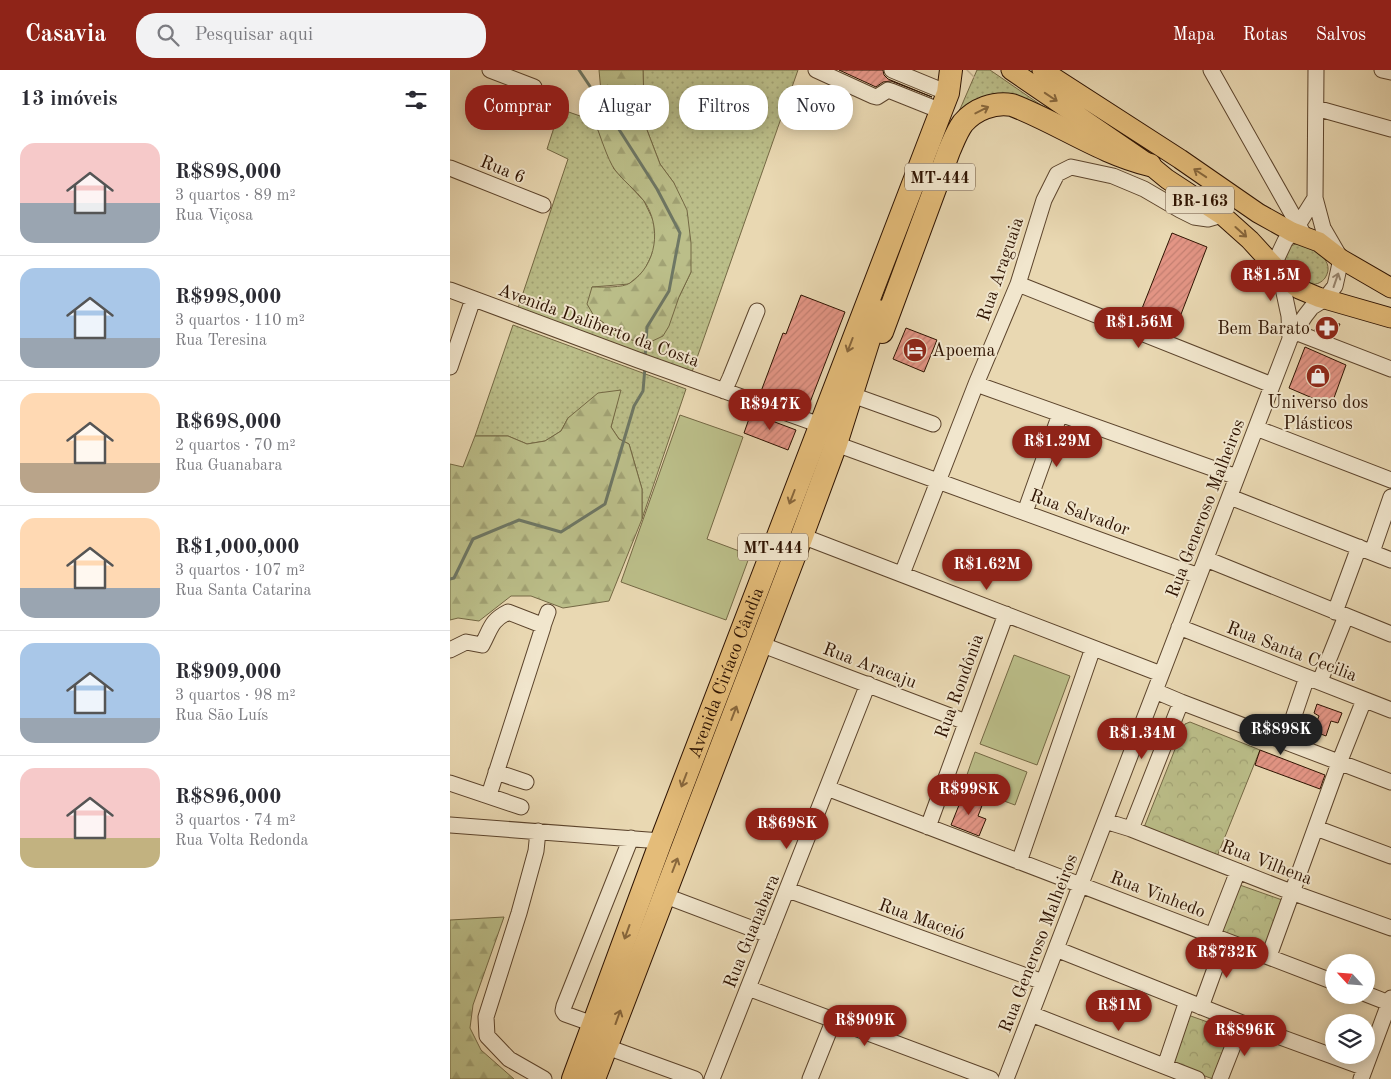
<!DOCTYPE html>
<html lang="pt">
<head>
<meta charset="utf-8">
<style>
  body { margin:0; font-family:"Old Standard TT",serif; background:#f2f2f3; color:#2b2b33; height:100vh; display:flex; flex-direction:column; font-size:19px; white-space:nowrap }
  * { box-sizing:border-box; margin:0 }
  p { font-size:16px; color:#7c7c81 }
  .icon { flex:none; width:28px; height:28px; fill:none; stroke:currentColor; stroke-width:2; stroke-linecap:round; stroke-linejoin:round }
  .map { position:relative; flex:1; overflow:hidden }
  .side { display:flex; flex-direction:column; background:#fff; width:450px }
  .side>* { flex:none }
  .hud { position:absolute; left:15px; top:15px; width:475px; height:45px; display:flex; gap:10px }
  .needle { width:32px; rotate:296deg }
  .buttons { position:absolute; left:875px; top:884px; display:grid; gap:10px }
  .buttons a { display:grid; place-items:center; width:50px; height:50px; border-radius:50%; background:#fff; box-shadow:0 2px 12px #0003; font-size:25px }
  .price { position:absolute; translate:-50% -42px; padding:0 11px; border-radius:18px; background:#8f2418; color:#fff; font-size:16px; line-height:32px; filter:drop-shadow(0 1px 2px #0008) }
  .price::after { content:''; position:absolute; left:50%; top:30px; width:15px; height:11px; margin-left:-8px; background:inherit; clip-path:polygon(0 0,100% 0,50% 100%) }
  .price.current { background:#222; color:#fff }
  ul { padding:0; list-style:none }
  li { display:flex; align-items:center; gap:15px; height:125px; padding:0 20px }
  li+li { border-top:1px solid #e1e1e2 }
  li span { display:grid; place-items:center; flex:none; width:140px; height:100px; border-radius:15px; color:#555 }
  li>.icon { margin-inline-start:auto }
  span .icon { width:60px; height:60px; fill:#fffc; stroke-width:1 }
  li b { font-size:21px }
  h2 { display:flex; justify-content:space-between; align-items:center; height:60px; padding:0 20px; font-size:21px }
  .tag { padding:0 18px; border-radius:20px; background:#fff; box-shadow:0 2px 12px #0003; font-size:18px; line-height:45px }
  .tag.current { background:#8f2418; color:#fff }
  header { display:flex; align-items:center; gap:30px; box-sizing:border-box; height:70px; padding:0 25px; background:#8f2418; color:#fff }
  header strong { font-size:24px }
  nav { display:flex; gap:28px; margin-inline-start:auto; font-size:18px }
  .search { width:350px; height:45px; background:#f2f2f3; display:flex; align-items:center; gap:12px; box-sizing:border-box; padding:0 18px; border-radius:20px; color:#7c7c81; font-size:19px }
  main { display:flex; flex:1; min-height:0 }
  .map>svg:first-child { display:block }
  .grass { fill:url(#grass-dots); stroke:#746844 }
  .forest { fill:url(#forest-firs); stroke:#746844 }
  .park { fill:url(#park-crowns); stroke:#746844 }
  .pitch { fill:#bbbe89; stroke:#746844 }
  .lines { fill:none; stroke-linecap:round; stroke-linejoin:round }
  .stream { stroke:#6e7764; stroke-width:3 }
  .building { fill:url(#building-hatch); stroke:#2d1200 }
  .highway-tunnel { stroke:#c3b08e; stroke-width:22; stroke-dasharray:22 11; stroke-linecap:butt }
  .minor-casing { stroke:#5c442c; stroke-width:17 }
  .major-casing { stroke:#2d1200; stroke-width:21 }
  .highway-casing { stroke:#2d1200; stroke-width:24 }
  .minor { stroke:#f1e6cd; stroke-width:15 }
  .major { stroke:#e4bc79; stroke-width:19 }
  .highway { stroke:#e4bc79; stroke-width:22 }
  .oneway { stroke:#88673c }
  .oneway2 { stroke:#998771 }
  .labels { text-anchor:middle; stroke-width:4; stroke-linejoin:round; paint-order:stroke }
  .shield { fill:#f1e6cd; stroke:#68523e; stroke-width:1 }
  .shield-label { font-size:16px; font-weight:bold; fill:#2d1200 }
  .street-label { font-size:18px; fill:#2d1200; stroke:#f1e6cd }
  .poi-label { font-size:18px; fill:#2d1200; stroke:#f1e6cd; text-anchor:end }
</style>
</head>
<body>
<header>
<strong>Casavia</strong>
<div class="search"><svg class="icon" aria-label="search" viewBox="0 0 24 24"><circle cx="10" cy="10" r="6"/><path d="M15 15l6 6"/></svg>Pesquisar aqui</div>
<nav><a>Mapa</a><a>Rotas</a><a>Salvos</a></nav>
</header>
<main>
<section class="side">
<h2>13 imóveis<svg class="icon" aria-label="filters" viewBox="0 0 24 24"><path d="M4 7h16M4 17h16"/><circle cx="9" cy="7" r="2"/><circle cx="15" cy="17" r="2"/></svg></h2>
<ul>
<li><span style="background:linear-gradient(#f6c9c9 60%,#9aa5b1 0)"><svg class="icon" aria-label="home" viewBox="0 0 24 24"><path d="M3 11l9-7 9 7M6 9v11h12V9"/></svg></span><div><b>R$898,000</b><p>3 quartos · 89 m²</p><p>Rua Viçosa</p></div></li>
<li><span style="background:linear-gradient(#a9c7e8 70%,#9aa5b1 0)"><svg class="icon" aria-label="home" viewBox="0 0 24 24"><path d="M3 11l9-7 9 7M6 9v11h12V9"/></svg></span><div><b>R$998,000</b><p>3 quartos · 110 m²</p><p>Rua Teresina</p></div></li>
<li><span style="background:linear-gradient(#ffd9b3 70%,#b9a48a 0)"><svg class="icon" aria-label="home" viewBox="0 0 24 24"><path d="M3 11l9-7 9 7M6 9v11h12V9"/></svg></span><div><b>R$698,000</b><p>2 quartos · 70 m²</p><p>Rua Guanabara</p></div></li>
<li><span style="background:linear-gradient(#ffd9b3 70%,#9aa5b1 0)"><svg class="icon" aria-label="home" viewBox="0 0 24 24"><path d="M3 11l9-7 9 7M6 9v11h12V9"/></svg></span><div><b>R$1,000,000</b><p>3 quartos · 107 m²</p><p>Rua Santa Catarina</p></div></li>
<li><span style="background:linear-gradient(#a9c7e8 75%,#9aa5b1 0)"><svg class="icon" aria-label="home" viewBox="0 0 24 24"><path d="M3 11l9-7 9 7M6 9v11h12V9"/></svg></span><div><b>R$909,000</b><p>3 quartos · 98 m²</p><p>Rua São Luís</p></div></li>
<li><span style="background:linear-gradient(#f6c9c9 70%,#c2b280 0)"><svg class="icon" aria-label="home" viewBox="0 0 24 24"><path d="M3 11l9-7 9 7M6 9v11h12V9"/></svg></span><div><b>R$896,000</b><p>3 quartos · 74 m²</p><p>Rua Volta Redonda</p></div></li>
</ul>
</section>
<div class="map">
<svg width="941" height="1009" viewBox="0 0 941 1009">
  <defs>
    <pattern id="grass-dots" width="8" height="8" patternUnits="userSpaceOnUse" patternTransform="scale(1.25)"><rect width="8" height="8" fill="#bbbe89"/><path d="M2 2h.1M6 6h.1" fill="none" stroke="#a1a274" stroke-width="1.8" stroke-linecap="round"/></pattern>
    <pattern id="forest-firs" width="22" height="20" patternUnits="userSpaceOnUse" patternTransform="scale(1.25)"><rect width="22" height="20" fill="#bbbe89"/><path d="M5 1l3.5 6h-7zM16 11l3.5 6h-7z" fill="#a1a274"/></pattern>
    <pattern id="park-crowns" width="20" height="18" patternUnits="userSpaceOnUse" patternTransform="scale(1.25)"><rect width="20" height="18" fill="#bbbe89"/><path d="M2 6a3 3 0 1 1 6 0M12 15a3 3 0 1 1 6 0" fill="none" stroke="#a1a274"/></pattern>
    <pattern id="building-hatch" width="6" height="6" patternUnits="userSpaceOnUse" patternTransform="scale(1.25)"><rect width="6" height="6" fill="#e39585"/><path d="M-1 1l2-2M0 6l6-6M5 7l2-2" fill="none" stroke="#c37f71"/></pattern>
  </defs>
  <rect width="100%" height="100%" fill="#e9d8b2"/>
  <filter id="stains"><feTurbulence type="fractalNoise" baseFrequency=".004" numOctaves="4"/><feColorMatrix values="0 0 0 0 .2 0 0 0 0 .09 0 0 0 0 .02 0 0 0 .5 -.17"/></filter>
  <radialGradient id="worn" r=".72"><stop offset=".6" stop-color="#630" stop-opacity="0"/><stop offset="1" stop-color="#630" stop-opacity=".3"/></radialGradient>
  <path class="grass" d="M193,0h155l-106,302 -174,-64 50,-149 -21,-10 13,-40 23,8 6,-11 13,-3 -8,17 20,49 30,32 10,21 1,26 -11,23 -15,13 -37,3 2,29 10,7 10,12 65,-38 12,-25 -17,-89 -14,-19 -13,-34 -3,-27z
    M527,0h13l77,53 -34,-16 -79,16z
    M853,173c12,7 33,18 22,35 -3,4 -8,7 -14,6 -24,-2 -40,-40 -8,-41z
    M63,255l173,64 -44,130v-30l-13,-45 -10,-5 -8,-12 9,-37 -52,28 -7,13 -16,10 -18,3 -19,-8h-33z"/>
  <path class="forest" d="M149,0h44l1,33 3,27 13,34 14,19 13,27 4,33v29l-12,25 -10,29 -6,10 -17,8 -32,-9 -10,-12 -10,-7 -7,-12 5,-17c10,0 31,1 38,-4 27,-18 32,-56 14,-82 -8,-11 -21,-20 -29,-31 -8,-11 -15,-36 -21,-50l8,-17z
    M171,320l-10,37 8,12 10,5 13,45v30l-33,82 -46,7 -32,-12h-20l-32,25 -21,-3 -8,2v-156l13,3 12,-31h33l19,8 18,-3 16,-10 7,-13 30,-25z
    M54,847l-31,88 -3,23 11,22 33,29h-64v-159z"/>
  <path class="park" d="M740,652l70,28 -44,109 -73,-29 42,-106z
    M787,814l48,17 -19,53 -47,-20z
    M738,945l50,18 -25,46 -44,-16z"/>
  <path class="pitch" d="M230,345l63,22 -36,102 43,16 -24,65 -105,-38z
    M564,585l56,21 -33,89 -57,-21z
    M525,682l52,20 -12,33 -52,-19z"/>
  <g class="lines">
    <path class="stream" d="M129,0l41,61 37,58 23,44 -11,58 -22,36 -2,31
      M0,509l4,-1 19,-39 46,-19 42,12 44,-28 29,-98 9,-15 2,-24"/>
  </g>
  <path class="building" d="M389,0h44l1,5 4,4 44,18 -41,-16 -8,1 -7,5z
    M722,163l35,14 -34,88 -36,-14z
    M351,225l44,17 -38,98 -47,-16 23,-61 3,1z
    M872,250l18,4 -6,13 -19,-7 4,-9z
    M456,258l31,12 -13,32 -31,-13z
    M855,277l41,18 -15,41 -42,-18z
    M301,343l45,17 -8,20 -44,-17z
    M867,634l25,9 -4,10 -7,-2 -5,15 -13,-5 6,-15 -5,-3z
    M810,680l65,25 -5,14 -65,-24z
    M513,725l20,8 -5,13 8,3 -7,17 -28,-11z"/>
  <g class="lines">
    <path class="highway-tunnel" d="M517,1l1,-1"/>
    <g class="minor-casing">
      <path id="minor" d="M40,0l44,17
        M366,0l57,26 4,1 11,-7 3,1 50,20
        M442,0l56,23
        M761,0l93,165
        M932,0l9,2
        M866,38l75,21
        M0,98l93,37
        M568,214l254,101
        M0,220l188,70 182,65
        M840,260l101,39
        M840,269l-1,-23 -6,-28 -7,-19 1,-11 8,-17 13,-16 17,-27
        M0,297l23,-68
        M526,314l261,93
        M274,321l6,-13 27,-67
        M405,326l78,28
        M806,358l135,52
        M386,374l363,132
        M780,427l161,63
        M575,442l35,-98
        M352,466l359,138
        M922,482l19,-55
        M756,489l185,75
        M452,504l74,-190 42,-100 26,-84 13,-26 14,-7 42,9 31,13 36,21 14,7 14,2 14,-4
        M885,542l24,-65
        M93,556l5,-14
        M729,557l212,83
        M310,574l206,78
        M0,580l16,-8 16,3c9,-16 8,-24 26,-33l31,12 4,3 -54,168
        M870,611l26,-65
        M731,632l210,80
        M835,672l22,-65
        M46,702l30,10
        M0,713l71,24
        M377,718l507,194
        M655,751l26,8 160,63 100,36
        M0,755l211,16
        M478,757l78,-213
        M866,758l75,28
        M681,759l50,-127 -26,-11
        M88,761l-2,20 -17,62 -33,104 1,19 22,23 35,20
        M569,792l74,-214
        M338,820l255,92
        M213,825l106,40
        M763,865l25,-64
        M606,879l186,74 123,45
        M819,886l70,-193 25,-63
        M298,918l243,91
        M916,924l23,9
        M751,937l24,-66
        M581,944l166,65
        M143,954l-28,-10 -2,-3 1,-5 67,-168
        M157,977l88,32
        M715,996l22,-65
        M262,1009l156,-395
        M360,1009l24,-60
        M556,1009l284,-740 15,-23 7,-9 13,-8 10,-13 6,-27 -18,-31 -8,-30 1,-128
        M770,1009l22,-56
        M911,1009l30,-81"/>
    </g>
    <g class="major-casing">
      <path id="major" d="M561,0l139,95 17,14 55,36 28,25 34,37 15,12 19,8 73,21
        M592,0l138,89 78,54 34,19 27,10 22,17 50,29"/>
    </g>
    <g class="highway-casing">
      <g id="highway">
        <path d="M432,262l67,-181c4,-9 8,-20 14,-28 12,-14 31,-21 49,-18 47,18 88,48 138,60"/>
        <path id="s1" d="M123,1009l88,-238 280,-730 7,-18 3,-23"/>
        <path d="M144,1009l208,-543 34,-92 42,-133"/>
      </g>
    </g>
    <use href="#minor" class="minor"/>
    <use href="#major" class="major"/>
    <use href="#highway" class="highway"/>
  </g>
  <defs><path id="oneway-shaft" d="M-6 0H5M1.5-3L5.5 0L1.5 3" fill="none" stroke-width="1.6" stroke-linecap="round" stroke-linejoin="round" transform="scale(1.25)"/></defs>
  <g class="oneway">
    <use href="#oneway-shaft" transform="translate(601 27) rotate(34)"/>
    <use href="#oneway-shaft" transform="translate(532 40) rotate(-27)"/>
    <use href="#oneway-shaft" transform="translate(750 103) rotate(-146)"/>
    <use href="#oneway-shaft" transform="translate(791 162) rotate(42)"/>
    <use href="#oneway-shaft" transform="translate(400 275) rotate(111)"/>
    <use href="#oneway-shaft" transform="translate(342 427) rotate(111)"/>
    <use href="#oneway-shaft" transform="translate(284 643) rotate(-69)"/>
    <use href="#oneway-shaft" transform="translate(234 710) rotate(111)"/>
    <use href="#oneway-shaft" transform="translate(225 795) rotate(-69)"/>
    <use href="#oneway-shaft" transform="translate(177 862) rotate(110)"/>
    <use href="#oneway-shaft" transform="translate(168 947) rotate(-70)"/>
  </g>
  <use class="oneway2" href="#oneway-shaft" transform="translate(886 210) rotate(-71)"/>
  <defs>
    <g id="pharmacy-disc" transform="scale(1.25)"><circle r="9.5" fill="#8f2418" stroke="#f1e6cd"/><path d="M-2-6h4v4h4v4h-4v4h-4v-4h-4v-4h4Z" fill="#fff"/></g>
    <g id="hotel-disc" transform="scale(1.25)"><circle r="9.5" fill="#8f2418" stroke="#f1e6cd"/><path d="M-6-4.5h1.5V1H6V5H4.5V3h-9V5H-6ZM-4 0a1.8 1.8 0 1 1 3.6 0ZM.5 0V-2.5h3Q6-2.5 6 0Z" fill="#fff"/></g>
    <g id="shop-disc" transform="scale(1.25)"><circle r="9.5" fill="#8f2418" stroke="#f1e6cd"/><path d="M-5-2.5h2.3a2.7 3.5 0 0 1 5.4 0H5L5.5 6h-11ZM-1.5-2.5h3a1.5 2.3 0 0 0-3 0Z" fill="#fff"/></g>
  </defs>
  <g fill-rule="evenodd">
    <use href="#pharmacy-disc" x="877" y="258"/>
    <use href="#hotel-disc" x="465" y="280"/>
    <use href="#shop-disc" x="868" y="306"/>
  </g>
  <g class="labels">
    <g class="shield">
      <rect x="455" y="93.5" width="70" height="27" rx="4"/>
      <rect x="716" y="116.5" width="68" height="27" rx="4"/>
      <rect x="288" y="463.5" width="70" height="27" rx="4"/>
    </g>
    <g class="shield-label">
      <text x="490" y="113">MT-444</text>
      <text x="750" y="136">BR-163</text>
      <text x="323" y="483">MT-444</text>
    </g>
    <g class="street-label">
      <text transform="translate(53 99) rotate(22)" y="6">Rua 6</text>
      <text transform="translate(550 199) rotate(-71)" y="6">Rua Araguaia</text>
      <text transform="translate(149 255) rotate(20)" y="6">Avenida Daliberto da Costa</text>
      <text transform="translate(755 438) rotate(-69)" y="6">Rua Generoso Malheiros</text>
      <text transform="translate(630 442) rotate(20)" y="6">Rua Salvador</text>
      <text transform="translate(842 581) rotate(21)" y="6">Rua Santa Cecilia</text>
      <text transform="translate(420 595) rotate(21)" y="6">Rua Aracaju</text>
      <text dy="6" stroke="none"><textPath href="#s1" startOffset="434">Avenida Ciríaco Cândia</textPath></text>
      <text transform="translate(509 616) rotate(-70)" y="6">Rua Rondônia</text>
      <text transform="translate(817 792) rotate(21)" y="6">Rua Vilhena</text>
      <text transform="translate(708 824) rotate(21)" y="6">Rua Vinhedo</text>
      <text transform="translate(472 849) rotate(20)" y="6">Rua Maceió</text>
      <text transform="translate(301 861) rotate(-68)" y="6">Rua Guanabara</text>
      <text transform="translate(588 873) rotate(-69)" y="6">Rua Generoso Malheiros</text>
    </g>
    <g class="poi-label">
      <text x="860" y="264">Bem Barato</text>
      <text x="482" y="286" text-anchor="start">Apoema</text>
      <text x="868" y="338" text-anchor="middle">Universo dos<tspan x="868" dy="21">Plásticos</tspan></text>
    </g>
  </g>
  <rect width="100%" height="100%" filter="url(#stains)"/>
  <rect width="100%" height="100%" fill="url(#worn)"/>
</svg>
<div class="buttons">
<a><svg class="needle" viewBox="-14 -14 28 28"><path d="M0-13l5 13h-10z" fill="#e53935"/><path d="M0 13l5-13h-10z" fill="#7c7c81"/></svg></a>
<a><svg class="icon" aria-label="layers" viewBox="0 0 24 24"><path d="M12 4l9 5-9 5-9-5zM3 14l9 5 9-5"/></svg></a>
</div>
<b class="price" style="left:821px;top:232px">R$1.5M</b>
<b class="price" style="left:689px;top:279px">R$1.56M</b>
<b class="price" style="left:320px;top:361px">R$947K</b>
<b class="price" style="left:607px;top:398px">R$1.29M</b>
<b class="price" style="left:537px;top:521px">R$1.62M</b>
<b class="price current" style="left:831px;top:686px">R$898K</b>
<b class="price" style="left:692px;top:690px">R$1.34M</b>
<b class="price" style="left:519px;top:746px">R$998K</b>
<b class="price" style="left:337px;top:780px">R$698K</b>
<b class="price" style="left:777px;top:909px">R$732K</b>
<b class="price" style="left:669px;top:962px">R$1M</b>
<b class="price" style="left:415px;top:977px">R$909K</b>
<b class="price" style="left:795px;top:987px">R$896K</b>
<div class="hud">
<a class="tag current">Comprar</a>
<a class="tag">Alugar</a>
<a class="tag">Filtros</a>
<a class="tag">Novo</a>
</div>
</div>
</main>
</body>
</html>
